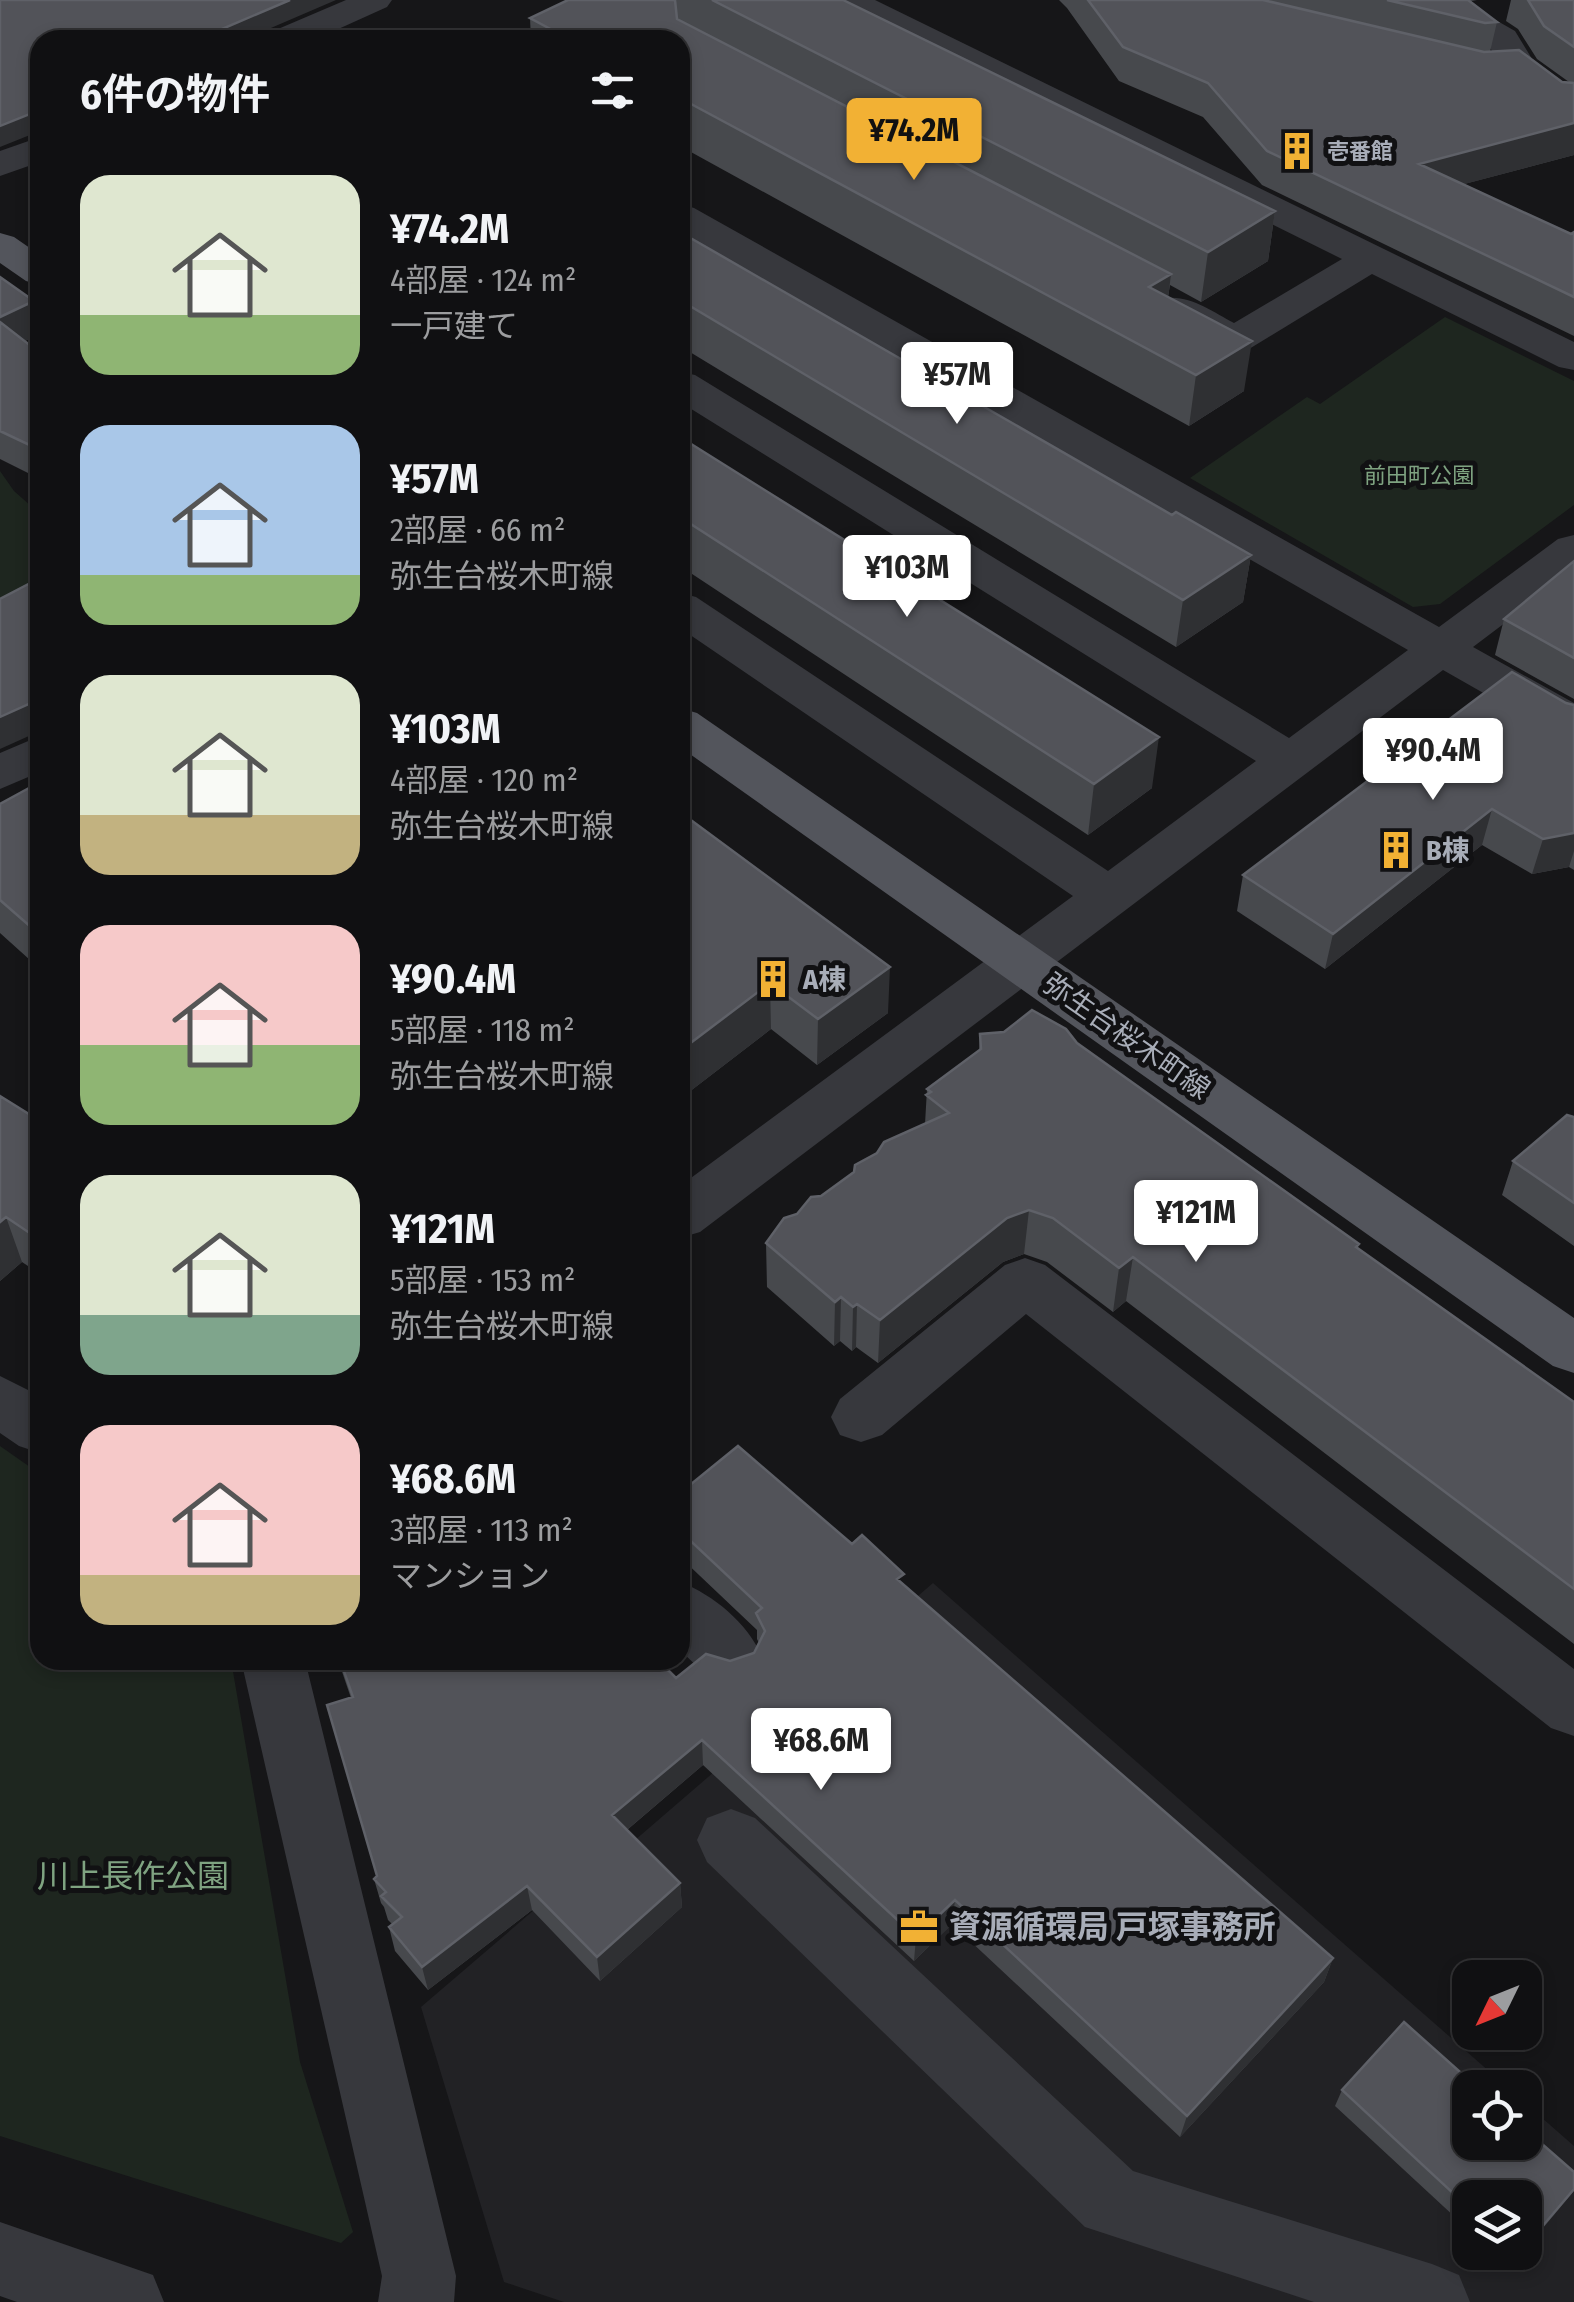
<!DOCTYPE html>
<html lang="ja">
<head>
<meta charset="utf-8">
<style>
  body { margin:0; font-family:"Fira Sans Condensed","Noto Sans JP",sans-serif; background:#19191b; color:#f1f3f6; height:100vh; display:flex; flex-direction:column; font-size:38px; white-space:nowrap }
  * { box-sizing:border-box; margin:0 }
  p { font-size:32px; color:#9c9d9f }
  .icon { flex:none; width:55px; height:55px; fill:none; stroke:currentColor; stroke-width:2; stroke-linecap:round; stroke-linejoin:round }
  .map { position:relative; flex:1; overflow:hidden }
  .details { position:absolute; left:30px; top:30px; width:660px; height:1640px; display:flex; flex-direction:column; background:#101012; border-radius:30px; box-shadow:0 5px 15px #0003,0 0 0 2px #303032 }
  .details>* { flex:none }
  .needle { width:65px; rotate:227deg }
  .fabs { position:absolute; left:1452px; top:1960px; display:grid; gap:20px }
  .fabs a { display:grid; place-items:center; width:90px; height:90px; border-radius:20px; background:#101012; box-shadow:0 5px 15px #0003,0 0 0 2px #303032; font-size:50px }
  .price { position:absolute; translate:-50% -85px; padding:0 22px; border-radius:10px; background:#fff; color:#222; font-size:32px; line-height:65px; filter:drop-shadow(0 2px 5px #0008) }
  .price::after { content:''; position:absolute; left:50%; top:60px; width:30px; height:22px; margin-left:-15px; background:inherit; clip-path:polygon(0 0,100% 0,50% 100%) }
  .price.current { background:#f2b134; color:#111 }
  ul { padding:0; list-style:none }
  li { display:flex; align-items:center; gap:30px; height:250px; padding:0 50px }
  li span { display:grid; place-items:center; flex:none; width:280px; height:200px; border-radius:30px; color:#555 }
  li>.icon { margin-inline-start:auto }
  span .icon { width:120px; height:120px; fill:#fffc; stroke-width:1 }
  li b { font-size:42px }
  h2 { display:flex; justify-content:space-between; align-items:center; height:120px; padding:0 50px; font-size:42px }
  .map>svg:first-child { display:block }
  .built { fill:#222225; fill-rule:evenodd }
  .green { fill:#1e261f }
  .lines { fill:none; stroke-linecap:round; stroke-linejoin:round }
  .minor { fill:#37383d; fill-rule:evenodd }
  .major { fill:#53555c; fill-rule:evenodd }
  .wall { fill:#47494d }
  .shaded-wall { fill:#2f3033 }
  .building { fill:#525359; stroke:#5f6168; stroke-width:2.5 }
  .labels { text-anchor:middle; stroke-width:10; stroke-linejoin:round; paint-order:stroke }
  .far-poi-label { font-size:22px; font-weight:bold; fill:#a8adb8; stroke:#111113; text-anchor:start }
  .far-park-label { font-size:22px; fill:#7fa381; stroke:#111113 }
  .poi-label { font-size:28px; font-weight:bold; fill:#a8adb8; stroke:#111113; text-anchor:start }
  .street-label { font-size:28px; fill:#a8adb8; stroke:#111113 }
  .near-park-label { font-size:32px; fill:#7fa381; stroke:#111113 }
  .near-poi-label { font-size:32px; font-weight:bold; fill:#a8adb8; stroke:#111113; text-anchor:start }
</style>
</head>
<body>
<div class="map">
<svg width="1574" height="2302" viewBox="0 0 1574 2302">
  <rect width="100%" height="100%" fill="#161618"/>
  <path class="built" d="M933,1583l574,504 -37,1v54h55v-39l49,43v156h-1010l-60,-20 -83,-275 197,-169 9,9zM1470,2198h55v54h-55z"/>
  <path class="green" d="M1445,317l129,64v124l-134,99 -27,3 -223,-129 117,-81 13,7z
    M0,471l14,20 26,23v71l-40,21z
    M0,1446l40,28v186h191l69,402 53,170 -12,11 -341,-107z"/>
  <g class="lines">
    <path class="minor" d="M346,0h46l-5,7 -73,33h-48l5,-8z
      M831,0h44l699,342v28l-15,-3 -187,-93 -123,75c-31,7 -61,-18 -88,-32l-6,-9 6,-9c27,-6 50,12 73,24l108,-64 -506,-252z
      M1393,0h54l31,10 37,21 19,31 40,29v24l-19,-3 -47,-35 -19,-31 -35,-22 -56,-17z
      M40,137v25l-40,14v-25z
      M680,204l14,4 745,419 119,-88 16,-4v36l-101,76 101,56v37l-17,-5 -114,-65 -743,562 -20,6v-52l393,-290 -393,-268v-35l16,4 412,274 148,-110 -576,-359v-30l15,3 594,363 119,-88 -728,-418z
      M40,736v36l-40,17v-36z
      M1025,1258l20,7 529,404v67l-23,-8 -525,-414 -144,121 -21,7 -21,-7 -9,-18 9,-18 165,-134z
      M0,1376l40,20v57l-21,-7 -19,-13z
      M680,1582c34,13 67,41 82,74l-9,20 -23,8 -23,-8 -27,-26z
      M241,1660h64l151,616 -2,26h-76l4,-26z
      M731,1809l24,9 378,353 299,93 27,11 11,27h-156l-229,-75 -378,-365 -10,-22 10,-22z
      M0,2222l153,53 11,27h-147l-17,-6z"/>
    <path class="major" d="M0,233l14,4 26,18v30l-14,-4 -26,-18z
      M680,708l17,5 877,605v55l-21,-7 -873,-619z"/>
  </g>
  <path class="wall" d="M568,0h275l432,211 -7,50 -67,41 -31,-17 -2,12 76,94 -55,35 -509,-280v-106h-149l-1,-22z
    M1059,0h418l-6,1 26,21 -7,30 72,30h7l-32,-23 -19,-30 -12,-8 5,-21h63v155l-110,29 107,50 3,-2v104l-312,-151 -59,-68 -84,-36 -52,-73z
    M680,232l492,283 79,40 -8,47 -67,45 -496,-301z
    M0,277l40,50v7l-15,7 15,12v126l-40,-20z
    M680,437l472,351 -64,47 -408,-269z
    M1574,561v138l-79,-44 9,-36z
    M1566,703l8,2v165l-5,-3 -37,7 -50,-29 -157,124 -88,-58 6,-36z
    M40,782v187l-40,-36v-129z
    M680,812l208,201 -71,52 -46,-36 -91,70z
    M980,1034l97,9 281,205 216,154v242l-448,-343 -13,11 -66,-50 -23,-8 -21,8 -125,101 -22,-16 -4,4 -12,-10 -6,5 -67,-59 -1,-44 31,-29 128,-90 2,-35 52,-38z
    M0,1096l40,25v153l-18,-12 -22,19z
    M1574,1117v129l-72,-51 11,-34z
    M680,1493l172,51 52,41 429,373 -9,24 -144,155 -228,-213 -38,37 -211,-196 -76,65 53,53 2,24 -82,74 -68,-71 -104,80 -33,-39 -6,-24 3,-3 -4,-4 -4,-13 -3,-4 -7,-24 3,-2 -26,-179 -13,-38h320l18,18 78,-25 5,-10 -2,-4v-9l-77,-73z
    M1342,2090l128,108v33l-135,-125z
    M1493,2252h30l-13,16z"/>
  <path class="shaded-wall" d="M290,0h46l-93,40h-30l2,-8z
    M40,110v21l-40,16v-21z
    M1574,123v32l-162,43 7,-34z
    M1275,211l-7,50 -67,41 7,-50z
    M1171,274l-6,50 -16,-37z
    M34,301l6,26v7l-36,17 -4,-16v-18z
    M1252,341l-8,50 -55,35 7,-51z
    M1251,555l-8,47 -67,45 7,-47z
    M40,699v32l-40,18v-32z
    M1159,737l-7,51 -64,47 6,-51z
    M1492,809l-10,36 -157,124 8,-35z
    M1574,833v18l-5,16 -37,7 11,-35z
    M890,967l-2,46 -71,52 1,-46z
    M770,983l1,46 -91,70v-48z
    M1029,1210l-5,44 -21,8 -125,101 2,-43 127,-102z
    M6,1217l16,45 -22,19v-59z
    M1133,1257l-7,44 -13,11 6,-44z
    M841,1297l-1,44 -6,5 1,-44z
    M857,1304l-1,43 -4,4 1,-44z
    M702,1740l1,25 -88,75 -3,-25z
    M680,1883l2,24 -82,74 -3,-24z
    M527,1886l5,24 -104,80 -6,-23z
    M955,1900l-3,24 -38,37 2,-24z
    M1333,1958l-9,24 -144,155 7,-21z
    M1574,2189v2l-49,59v-3z"/>
  <path class="building" d="M0,0h290l-75,32 7,4 -9,4h-173v70l-40,16z
    M568,0h107l2,19 494,255 -22,13 103,54 -56,34 -516,-277v-58h-109l-41,-22z
    M712,0h131l432,211 -67,41z
    M1088,0h175l221,52 35,-2 43,32 12,1v40l-155,41 152,70 3,-2v65l-307,-146 -59,-68 -85,-36z
    M1387,0h81l29,22 -12,1z
    M1528,0h46v47l-30,-21z
    M680,232l492,283 4,-3 75,43 -68,45 -503,-300z
    M0,277l34,24 -34,16z
    M0,322l40,31v97l-40,-19z
    M680,437l479,300 -65,47 -414,-267z
    M1574,561v97l-70,-39z
    M40,578v121l-40,18v-118z
    M1512,672l54,31 8,2v128l-31,6 -51,-30 -159,125 -90,-59z
    M40,782v153l-40,-35v-96z
    M680,812l210,155 -72,52 -48,-36 -90,68z
    M1032,1010l34,19 11,14 282,201 -3,3 218,155v187l-441,-332 -14,11 -66,-50 -24,-8 -22,8 -127,102 -23,-16 -4,3 -12,-10 -6,5 -69,-59 18,-25 13,-4 14,-17 10,-1 33,-24 1,-7 22,-12 7,-11 65,-29 -23,-18 5,-3 -4,-3 54,-40 -1,-15 24,-2z
    M0,1096l40,25v119l-34,-23 -6,5z
    M1567,1115l7,2v86l-61,-42z
    M738,1446l114,98 10,-9 42,39 -7,5 436,379 -146,158 -232,-216 -39,37 -214,-197 -90,75 68,68 -83,74 -70,-71 -105,81 -33,-40 13,-10 -21,-21 5,-4 -12,-13 3,-3 -50,-171 26,-8 -13,-37h318l18,18 30,-24 24,7 24,-8 11,-22 -9,-18 6,-5 -82,-77v-38z
    M1404,2022l74,66h-8v54h55v-13l49,43v17l-49,58v-49h-55v11l-128,-119z"/>
  <defs>
    <g id="building-bare" transform="scale(3)"><path d="M-4-6H4V6H1V3H-1V6H-4ZM-2.5-4.3h1.7v1.8h-1.7ZM.8-4.3h1.7v1.8H.8ZM-2.5-1h1.7V.8h-1.7ZM.8-1h1.7V.8H.8Z" fill="#f2b134" stroke="#111113" stroke-width="2.5" paint-order="stroke"/></g>
    <g id="office-bare" transform="scale(3)"><path d="M-6-3h4V-5.5h4V-3h4V5H-6ZM-1-4.5V-3h2v-1.5ZM-6 0V1H6V0Z" fill="#f2b134" stroke="#111113" stroke-width="2.5" paint-order="stroke"/></g>
  </defs>
  <g fill-rule="evenodd">
    <use href="#building-bare" x="1297" y="151"/>
    <use href="#building-bare" x="1396" y="850"/>
    <use href="#building-bare" x="773" y="979"/>
    <use href="#office-bare" x="919" y="1927"/>
  </g>
  <g class="labels">
    <g class="far-poi-label">
      <text x="1327" y="159">壱番館</text>
    </g>
    <g class="far-park-label">
      <text x="1419" y="483">前田町公園</text>
    </g>
    <g class="poi-label">
      <text x="1426" y="860">B棟</text>
      <text x="803" y="989">A棟</text>
    </g>
    <g class="street-label">
      <text transform="translate(1127 1036) rotate(35)" y="10">弥生台桜木町線</text>
    </g>
    <g class="near-park-label">
      <text x="133" y="1887">川上長作公園</text>
    </g>
    <g class="near-poi-label">
      <text x="949" y="1938">資源循環局 戸塚事務所</text>
    </g>
  </g>
</svg>
<div class="fabs">
<a><svg class="needle" viewBox="-14 -14 28 28"><path d="M0-13l5 13h-10z" fill="#e53935"/><path d="M0 13l5-13h-10z" fill="#9c9d9f"/></svg></a>
<a><svg class="icon" aria-label="locate" viewBox="0 0 24 24"><circle cx="12" cy="12" r="6"/><path d="M12 2v4M12 18v4M2 12h4M18 12h4"/></svg></a>
<a><svg class="icon" aria-label="layers" viewBox="0 0 24 24"><path d="M12 4l9 5-9 5-9-5zM3 14l9 5 9-5"/></svg></a>
</div>
<b class="price current" style="left:914px;top:183px">¥74.2M</b>
<b class="price" style="left:957px;top:427px">¥57M</b>
<b class="price" style="left:907px;top:620px">¥103M</b>
<b class="price" style="left:1433px;top:803px">¥90.4M</b>
<b class="price" style="left:1196px;top:1265px">¥121M</b>
<b class="price" style="left:821px;top:1793px">¥68.6M</b>
<section class="details">
<h2>6件の物件<svg class="icon" aria-label="filters" viewBox="0 0 24 24"><path d="M4 7h16M4 17h16"/><circle cx="9" cy="7" r="2"/><circle cx="15" cy="17" r="2"/></svg></h2>
<ul>
<li><span style="background:linear-gradient(#dfe7d0 70%,#8fb573 0)"><svg class="icon" aria-label="home" viewBox="0 0 24 24"><path d="M3 11l9-7 9 7M6 9v11h12V9"/></svg></span><div><b>¥74.2M</b><p>4部屋 · 124 m²</p><p>一戸建て</p></div></li>
<li><span style="background:linear-gradient(#a9c7e8 75%,#8fb573 0)"><svg class="icon" aria-label="home" viewBox="0 0 24 24"><path d="M3 11l9-7 9 7M6 9v11h12V9"/></svg></span><div><b>¥57M</b><p>2部屋 · 66 m²</p><p>弥生台桜木町線</p></div></li>
<li><span style="background:linear-gradient(#dfe7d0 70%,#c2b280 0)"><svg class="icon" aria-label="home" viewBox="0 0 24 24"><path d="M3 11l9-7 9 7M6 9v11h12V9"/></svg></span><div><b>¥103M</b><p>4部屋 · 120 m²</p><p>弥生台桜木町線</p></div></li>
<li><span style="background:linear-gradient(#f6c9c9 60%,#8fb573 0)"><svg class="icon" aria-label="home" viewBox="0 0 24 24"><path d="M3 11l9-7 9 7M6 9v11h12V9"/></svg></span><div><b>¥90.4M</b><p>5部屋 · 118 m²</p><p>弥生台桜木町線</p></div></li>
<li><span style="background:linear-gradient(#dfe7d0 70%,#7fa58c 0)"><svg class="icon" aria-label="home" viewBox="0 0 24 24"><path d="M3 11l9-7 9 7M6 9v11h12V9"/></svg></span><div><b>¥121M</b><p>5部屋 · 153 m²</p><p>弥生台桜木町線</p></div></li>
<li><span style="background:linear-gradient(#f6c9c9 75%,#c2b280 0)"><svg class="icon" aria-label="home" viewBox="0 0 24 24"><path d="M3 11l9-7 9 7M6 9v11h12V9"/></svg></span><div><b>¥68.6M</b><p>3部屋 · 113 m²</p><p>マンション</p></div></li>
</ul>
</section>
</div>
</body>
</html>
